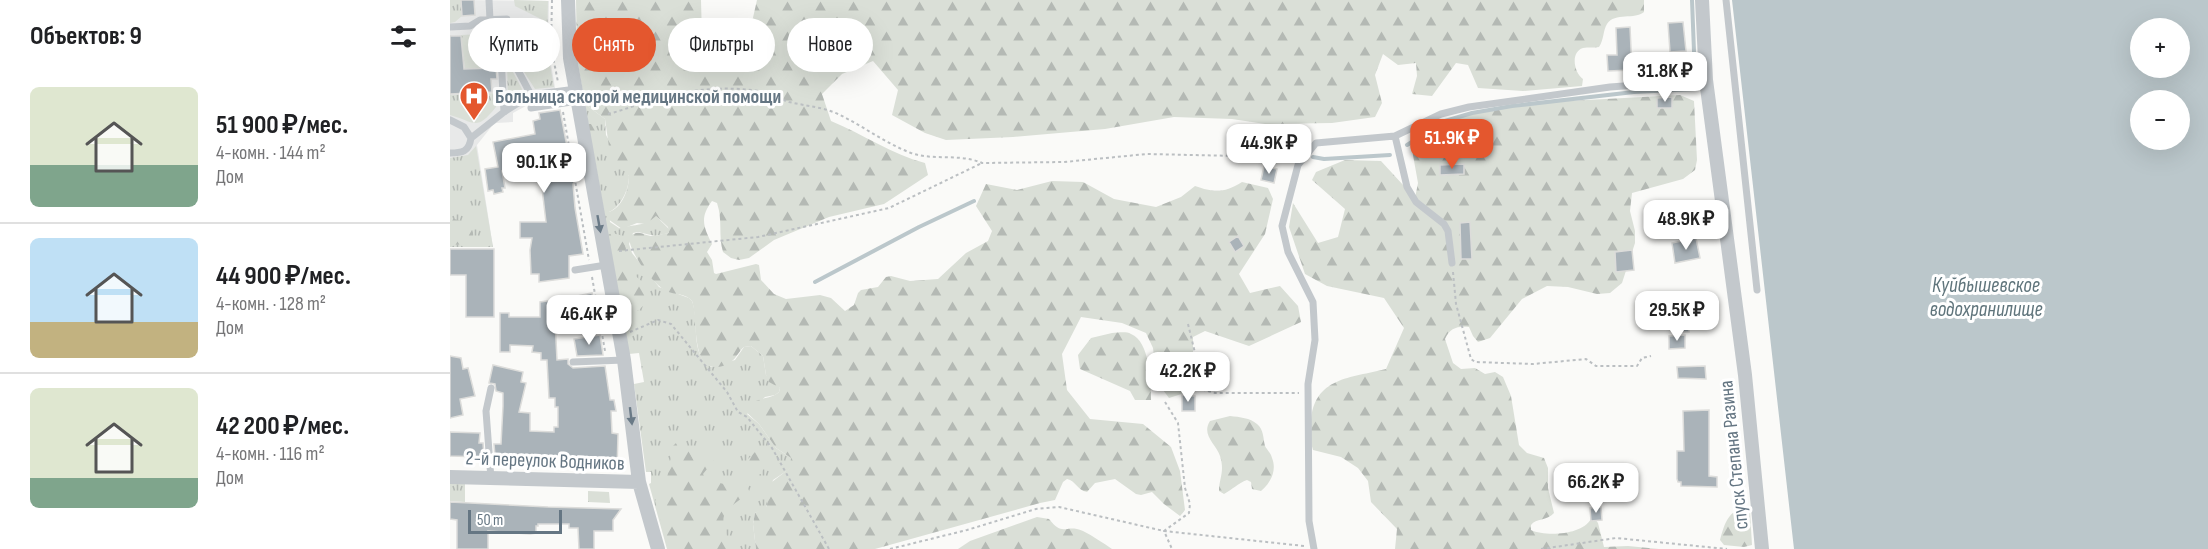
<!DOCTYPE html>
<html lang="ru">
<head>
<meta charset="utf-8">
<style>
  body { margin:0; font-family:"Sofia Sans Condensed",sans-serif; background:#f6f6f6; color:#202124; height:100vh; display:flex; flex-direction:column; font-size:22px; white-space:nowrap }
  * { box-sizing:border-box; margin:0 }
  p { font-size:20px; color:#757577 }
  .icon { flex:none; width:33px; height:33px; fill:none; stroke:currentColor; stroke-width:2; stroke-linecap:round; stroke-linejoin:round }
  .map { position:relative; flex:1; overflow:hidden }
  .panel { display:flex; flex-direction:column; background:#fff; width:450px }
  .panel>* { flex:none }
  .top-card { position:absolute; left:18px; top:18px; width:570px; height:54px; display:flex; gap:12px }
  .tools { position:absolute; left:1680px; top:18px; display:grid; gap:12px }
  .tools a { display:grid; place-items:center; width:60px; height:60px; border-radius:50%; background:#fff; box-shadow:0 6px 24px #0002; font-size:30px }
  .scale { position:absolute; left:18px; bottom:15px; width:94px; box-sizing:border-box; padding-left:6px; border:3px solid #657683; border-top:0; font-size:16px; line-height:21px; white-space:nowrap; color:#657683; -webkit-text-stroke:4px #fff; paint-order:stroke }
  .price { position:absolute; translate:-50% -51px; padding:0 14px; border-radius:12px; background:#fff; color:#222; font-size:20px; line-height:39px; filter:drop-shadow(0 2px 3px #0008) }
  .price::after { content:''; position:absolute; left:50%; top:36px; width:18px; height:14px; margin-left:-9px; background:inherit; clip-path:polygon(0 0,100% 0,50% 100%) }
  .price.selected { background:#e4572e; color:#fff }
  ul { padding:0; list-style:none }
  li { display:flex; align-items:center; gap:18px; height:150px; padding:0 30px }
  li+li { border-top:2px solid #e0e0e0 }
  li span { display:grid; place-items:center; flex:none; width:168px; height:120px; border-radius:9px; color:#555 }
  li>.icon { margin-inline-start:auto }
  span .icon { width:72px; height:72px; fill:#fffc; stroke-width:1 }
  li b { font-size:26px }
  h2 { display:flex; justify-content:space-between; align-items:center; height:72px; padding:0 30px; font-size:26px }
  .tag { padding:0 21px; border-radius:27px; background:#fff; box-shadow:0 6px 24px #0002; font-size:21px; line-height:54px }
  .tag.selected { background:#e4572e; color:#fff }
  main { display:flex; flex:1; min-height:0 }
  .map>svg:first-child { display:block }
  .built { fill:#e8e9e9 }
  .grass { fill:url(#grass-tufts) }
  .forest { fill:url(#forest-firs) }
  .water { fill:#bbc7cb; fill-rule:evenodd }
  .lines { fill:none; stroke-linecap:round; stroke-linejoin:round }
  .stream { stroke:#bbc7cb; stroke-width:4 }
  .building { fill:#aab3b9; stroke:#dcdcda; stroke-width:1.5 }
  .path { stroke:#bbbfc2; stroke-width:2; stroke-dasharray:3 3; stroke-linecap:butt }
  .lane { stroke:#c3c8cc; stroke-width:7 }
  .street { stroke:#c3c8cc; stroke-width:14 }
  .oneway { fill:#6a7a87 }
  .labels { text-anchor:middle; stroke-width:6; stroke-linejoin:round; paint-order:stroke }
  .poi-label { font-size:20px; font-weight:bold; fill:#657683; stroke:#fff; text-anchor:start }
  .street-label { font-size:20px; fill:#657683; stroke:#fff }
  .water-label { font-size:21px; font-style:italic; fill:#60757c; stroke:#fff }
</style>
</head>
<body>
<main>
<section class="panel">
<h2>Объектов: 9<svg class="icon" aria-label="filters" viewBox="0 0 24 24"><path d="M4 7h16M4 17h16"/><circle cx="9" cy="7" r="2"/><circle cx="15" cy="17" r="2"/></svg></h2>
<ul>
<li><span style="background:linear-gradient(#dfe7d0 65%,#7fa58c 0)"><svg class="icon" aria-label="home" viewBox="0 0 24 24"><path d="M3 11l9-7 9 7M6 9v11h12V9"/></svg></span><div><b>51 900 ₽/мес.</b><p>4-комн. · 144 m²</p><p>Дом</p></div></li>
<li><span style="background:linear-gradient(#bfe0f5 70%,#c2b280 0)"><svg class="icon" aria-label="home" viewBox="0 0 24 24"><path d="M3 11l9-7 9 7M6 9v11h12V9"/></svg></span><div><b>44 900 ₽/мес.</b><p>4-комн. · 128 m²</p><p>Дом</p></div></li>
<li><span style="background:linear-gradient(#dfe7d0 75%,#7fa58c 0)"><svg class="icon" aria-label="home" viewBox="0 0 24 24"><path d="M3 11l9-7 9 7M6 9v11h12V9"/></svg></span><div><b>42 200 ₽/мес.</b><p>4-комн. · 116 m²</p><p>Дом</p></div></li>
</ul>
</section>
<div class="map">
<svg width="1758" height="549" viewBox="0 0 1758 549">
  <defs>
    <pattern id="grass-tufts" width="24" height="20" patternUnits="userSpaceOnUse" patternTransform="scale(1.5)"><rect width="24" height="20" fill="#dadfd7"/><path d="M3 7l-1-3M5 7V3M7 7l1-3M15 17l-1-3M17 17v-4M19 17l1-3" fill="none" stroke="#b4b9b4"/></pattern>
    <pattern id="forest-firs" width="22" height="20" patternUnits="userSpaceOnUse" patternTransform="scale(1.5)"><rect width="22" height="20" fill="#dadfd7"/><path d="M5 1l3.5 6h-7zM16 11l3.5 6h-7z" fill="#b4b9b4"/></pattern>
  </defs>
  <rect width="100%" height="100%" fill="#fafaf8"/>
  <path class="built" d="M0,0l99,1 -1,46 9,52 -27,4 -6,4 -11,6v9l-17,1 -4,3 -15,19 16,102h-43z"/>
  <path class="grass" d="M0,0h11l1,16 -7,6 -5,1z
    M64,0l34,1 -1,47 7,39 -19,2 -16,-25 -3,-39 6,3 7,42 17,-1v-2l-5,-48 -26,-13z
    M35,34l9,10 2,23 -31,2 -4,-34z
    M57,61l15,28 -1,4 -13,9z
    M47,93l-1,14c-20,25 -21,15 -46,8v-20z
    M135,104l20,15 1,16 23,41c0,13 -8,31 -20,36l1,10 9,6c11,-3 28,-2 34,-11l3,-1 13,13v4l-14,3 -17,-4 -5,1 -4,11 3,9 27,34 30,11 3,3c8,21 -3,53 19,66l24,-7 9,-13 7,-1 12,10 3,19 14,13 -1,4 -4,3 -10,2 -18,17 12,10 17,24 15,10v10l-18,12 -7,28 -11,5 -2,11 3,25h-89l-18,-65 2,-1v-11h-5l-12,-88 10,-2 -5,-29 -10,1z
    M26,146l17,101h-43v-89l18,-3z
    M0,483h15v19l-15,-1z
    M138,491l21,1 1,11 -22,-1z"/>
  <path class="forest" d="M126,0h125l1,38 4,3h8l12,4 5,-5 16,-7 5,-11 5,-22h887v12c-9,8 -29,0 -37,12 -4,6 -3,16 -8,23 -5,1 -11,0 -16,1 -13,4 -9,25 0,31l-1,7 -59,5 -45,-3 -10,-23 -12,-2 -24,33 -20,-2 5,-18 -1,-13 -18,2 -15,-11 -8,21 7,28 -7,14 -43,6 -67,1 -33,-5 -58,-2 -69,12 -92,8 -67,3 -21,-7 -33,-18 6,-25 -25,-29 -31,13 -20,20 9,27c32,13 60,33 94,42l3,12 -44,29 -55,13 -55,23 -25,18 -10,2 -8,-2 -8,-6c-5,-17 0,-31 -6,-49l-5,-2c-13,17 -8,27 0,43l-5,8 5,8 2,13 2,1 40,-10 3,1 2,15 13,14 12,5 34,-4 11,3 14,13 9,-6 4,-12 3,-3 17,-3 8,-10 5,-1 19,5 28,-2 28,-26 22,-12 4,-10 -16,-25 10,-22 31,6 35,-9 31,1 31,17 42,8 25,-10 14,-11c20,7 29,7 47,-4l26,6 5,11 -8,35 -26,40 11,19 30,-7 18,20 3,16 -52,24 -44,-15 -12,6v20l7,31 -31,10 -12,-16 -4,-34 -7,-15 -24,-10 -41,-6 -19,37 5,36 23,29 53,5 28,23 9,24 5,39 -5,6 -16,-12 -12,-12 -11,3 -5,-1 -21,-15 -20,4 -8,9c-10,-2 -11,-11 -20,-13l-4,3 -8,18 -15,3 -165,46h-119l-3,-25 2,-11 12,-7 1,-21 22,-17 1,-10 -15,-10 -17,-24 -14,-13c7,-15 24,-10 34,-19l1,-4 -11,-6 -3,-7 -3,-19 -12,-10 -7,1c-5,4 -7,10 -12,14 -4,4 -11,6 -17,6 -24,0 -17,-50 -23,-66 -6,-8 -17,-6 -26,-10 -14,-8 -37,-39 -37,-54 10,-9 14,-1 24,-1 5,0 11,-3 16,-3l-1,-6 -12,-11 -10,8 -9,-1 -15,6 -14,-10 1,-7c13,-4 20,-23 20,-36l-19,-22 -5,-35 -20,-15 -8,-46z
    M1230,95l14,6 3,59 -2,10 -12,9 -51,14 -2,18 5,20v12l-13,40 -12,10 -13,1 -29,-7 -21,-1 -25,13 -32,39 -12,4 -5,-6 -4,-9c-12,-1 -19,1 -24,12l8,24 8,6 14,-1 10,6 10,-2 8,5 8,19 8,49 8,8 17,5 4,10v20l6,25c-7,8 -18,5 -23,12v5c15,7 51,5 60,-11h4l3,4 6,24 24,-1 31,3h-264l2,-20 -26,-27 -3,-21 -10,-13 -17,-11 -28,-7c-3,-9 -2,-18 -2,-27 2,-46 40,-45 75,-54l18,-41 -20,-30 -57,-12 -22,-12 -16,-47 4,-24 25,40 20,-6 7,-28 -33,-29 4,-8 29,-12 36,1 34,37 3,-15 -7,-39 11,-15 54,-17 74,-10z
    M138,124h5c9,9 11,29 1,37z
    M0,218c14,3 30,9 20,26l-20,1z
    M162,233l8,2 3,4c4,11 5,22 10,33 3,6 9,8 12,14 7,16 -7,29 -22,29l-15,-80z
    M662,333c5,0 14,-2 19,1 19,7 20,49 20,66h-16l-5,-9 -50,-22 -2,-14 13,-17z
    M780,416c10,1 20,2 27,8 7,6 6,14 8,22 2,4 6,7 7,12 5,12 -1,25 -11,33l-9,-2 -1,-7 -4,-2c-9,3 -15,10 -23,14l-5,-3c0,-13 6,-19 1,-35 -4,-12 -19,-21 -10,-35z
    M227,442h4l5,3 8,16 14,-10 7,4v4l-12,15 2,4c19,5 17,10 37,1l4,3 3,9c-3,6 -6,6 -11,10 -23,16 -13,22 -9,44l-2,4h-59l-2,-12 -11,-36 11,-18 7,-37z
    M305,452l6,1 5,10 -5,11 -8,2 -7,-5 -2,-5 3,-6z
    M1293,508l7,3 2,34 -8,2 -20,-2 -4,-5c4,-14 7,-28 23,-32z
    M587,517l12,2c15,19 16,4 34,12 10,5 20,12 29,18h-154l12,-8z"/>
  <path class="water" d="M1282,0h476v549h-414zM1690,28h40v40h-40zM1690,100h40v40h-40z"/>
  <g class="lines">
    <path class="stream" d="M1242,0l3,77
      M957,145l38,-24 27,-8 40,-7 122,-14 61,-3
      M826,149l27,6
      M863,157l11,2 66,-4
      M365,282l104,-55 55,-26"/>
  </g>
  <path class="building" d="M11,0h13l1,15 -13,1z
    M1233,22l3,29 -16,1 -2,-29z
    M1180,27l2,43 -24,1 -1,-16h10l-1,-27z
    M0,36h11l3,33 32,-1 1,11h-6l1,13 -42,2z
    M1222,97v11h-15v-10z
    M110,110l14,73 -1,1 2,24 8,46 -14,2v22l-30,4v-8h-8l-1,-24 2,-12h-12v-16h26l-5,-42 -4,-14 -35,5 3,17h-3l1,4 -9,2 -1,-4 -5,1 -3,-22 13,-2 -5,-25 42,-8 -2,-13 7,-2 -1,-6z
    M1014,164v10l-24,1v-10z
    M814,166l13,3 -3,14 -13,-3z
    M1020,222l2,37h-11l-1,-36z
    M788,236l6,10 -9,6 -6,-10z
    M1246,238l4,20 -25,5 -3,-20z
    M0,249h44v68h-28v-42h-16z
    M1182,250l2,20 -18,2 -1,-20z
    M142,293l4,20 -26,4 -3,-19z
    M104,300l3,60 11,-1v5l5,4 32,-2 5,34h4l2,11h-5l1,22 6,1 -1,36 -8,-7 -46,-1v-2l-68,-4 -1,-12h7l2,-38v-13l-7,-2 -1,-7 -6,-1 4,-18 30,7 -2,10 5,1 -7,29 11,1v18l24,1v-5h4v-20h-3v-9h-6l-2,-38h-6v-7l-9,-1 1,-6 -23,-1v7h-10v-39h9v4h31v-15z
    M1226,312h13v9l4,3 -4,3v5h-12z
    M150,335l3,20 -26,1 -3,-17z
    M1235,335v13l-16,1v-13z
    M0,356l11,2 2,11 5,-1 7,28 -15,3 3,16 -13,3z
    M1255,366l1,13 -28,-1 -1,-11z
    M732,395l13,1v15h-13z
    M1259,410v66l8,1v10l-36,-1v-4h-3l-1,-3v-28h7l-1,-40z
    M0,432l30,1 -1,10h4l1,14 -34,-1z
    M0,502l98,5 73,2 -8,11v11h-19v18h-15l-1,-21h-9v-4h-31v2h-2v7l-6,1 -42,-3v18h-31v-29l-7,-1z
    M1151,507l1,13 -11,1 -1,-13z"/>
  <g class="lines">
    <path class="path" d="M102,0l-1,47 7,35
      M113,112l26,148
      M158,114c17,-4 34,-12 52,-16 32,-9 66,-12 99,-7 11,2 20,8 30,11 17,4 34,5 49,12 25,12 47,29 73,39 23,8 48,0 71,10l82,-1 83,-8 136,3 7,2
      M169,251l139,-14 131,-29 93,-45
      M1003,272l3,32 15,55 4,3 58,2 53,-5 10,7h41l5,-8 9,-2
      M142,277l13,74
      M738,324l16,66 11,3h84
      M180,332l28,-12 13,4 56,68 11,20 9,5 25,31 57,101
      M715,402l13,21 7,65 5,16 -1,9 -25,18 8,18
      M440,549l77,-19 69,-21 23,-2 105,24 140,15
      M1091,549l75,-11 111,11"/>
    <path class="lane" d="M39,0l1,20
      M1276,0l31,290
      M49,20l5,92
      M0,27l20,-1 10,-6 27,-1 6,42 18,34
      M81,108l47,-7
      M0,120l14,7 7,11c-2,14 -9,15 -21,15
      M945,136l12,51 9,15 28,22 4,7 4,32
      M21,138l33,-26 27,-17 45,-6
      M125,270l31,-5
      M123,362l51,-2
      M41,388l-5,23 5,68
      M864,549l-5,-28 -1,-137 7,-44 -2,-38 -25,-50 -6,-26 16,-61 18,-22 79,-7 46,-22 28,-7 141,-20 96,-7"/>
    <path class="street" d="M118,0l2,58 54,302 15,122 19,67
      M1252,0l4,80 39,295 17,174
      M0,477l189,5"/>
  </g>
  <defs><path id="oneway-solid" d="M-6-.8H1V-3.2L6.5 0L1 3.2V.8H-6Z" transform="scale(1.5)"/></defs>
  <g class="oneway">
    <use href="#oneway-solid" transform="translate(149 224) rotate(80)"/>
    <use href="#oneway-solid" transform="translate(181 416) rotate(83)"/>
  </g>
  <defs>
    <g id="hospital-pin" transform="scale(1.5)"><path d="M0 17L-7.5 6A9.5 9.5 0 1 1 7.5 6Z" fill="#e4572e" stroke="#fff"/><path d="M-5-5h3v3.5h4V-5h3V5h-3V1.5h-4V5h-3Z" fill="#fff"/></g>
  </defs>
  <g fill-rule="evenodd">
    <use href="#hospital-pin" x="24" y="96"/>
  </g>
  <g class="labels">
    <g class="poi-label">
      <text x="45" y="103">Больница скорой медицинской помощи</text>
    </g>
    <g class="street-label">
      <text transform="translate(1283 455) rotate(-96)" y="7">спуск Степана Разина</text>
      <text transform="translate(95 460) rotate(2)" y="7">2-й переулок Водников</text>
    </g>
    <g class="water-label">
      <text x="1536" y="292">Куйбышевское<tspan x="1536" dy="24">водохранилище</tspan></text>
    </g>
  </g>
</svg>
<div class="tools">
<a>+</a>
<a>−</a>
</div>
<div class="scale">50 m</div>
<b class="price" style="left:1215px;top:103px">31.8K ₽</b>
<b class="price selected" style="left:1002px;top:170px">51.9K ₽</b>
<b class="price" style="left:819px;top:175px">44.9K ₽</b>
<b class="price" style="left:94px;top:194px">90.1K ₽</b>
<b class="price" style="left:1236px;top:251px">48.9K ₽</b>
<b class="price" style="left:1227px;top:342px">29.5K ₽</b>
<b class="price" style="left:139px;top:346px">46.4K ₽</b>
<b class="price" style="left:738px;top:403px">42.2K ₽</b>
<b class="price" style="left:1146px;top:514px">66.2K ₽</b>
<div class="top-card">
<a class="tag">Купить</a>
<a class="tag selected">Снять</a>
<a class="tag">Фильтры</a>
<a class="tag">Новое</a>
</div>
</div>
</main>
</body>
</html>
